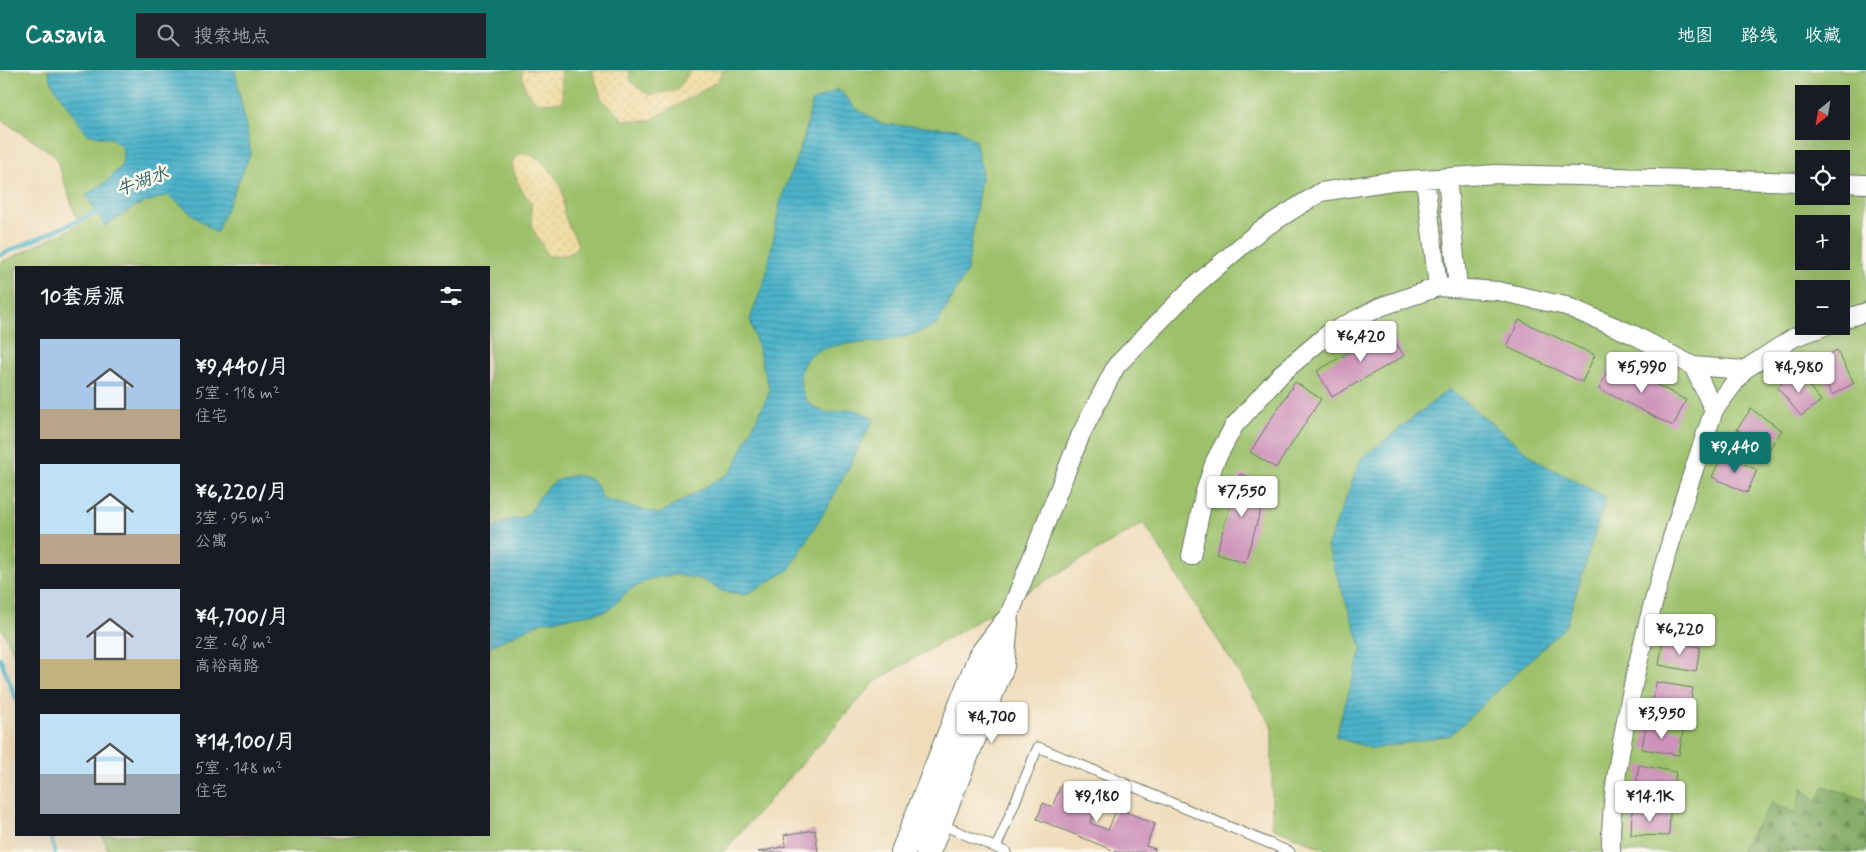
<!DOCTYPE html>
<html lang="zh">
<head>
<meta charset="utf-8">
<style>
  body { margin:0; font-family:Mynerve,"LXGW WenKai TC",sans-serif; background:#20242c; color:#f1f3f6; height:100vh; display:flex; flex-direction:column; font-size:19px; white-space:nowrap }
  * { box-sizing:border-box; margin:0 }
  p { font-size:16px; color:#9ea1a6 }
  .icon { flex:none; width:28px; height:28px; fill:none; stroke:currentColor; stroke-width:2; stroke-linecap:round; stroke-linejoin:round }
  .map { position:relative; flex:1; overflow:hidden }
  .side { position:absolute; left:15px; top:196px; width:475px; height:570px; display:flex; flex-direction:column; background:#171b24; border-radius:0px; box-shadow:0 5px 20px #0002 }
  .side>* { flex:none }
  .needle { width:32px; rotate:210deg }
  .tools { position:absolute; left:1795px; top:15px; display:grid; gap:10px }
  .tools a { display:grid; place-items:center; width:55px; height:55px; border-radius:0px; background:#171b24; box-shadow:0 5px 20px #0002; font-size:25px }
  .price { position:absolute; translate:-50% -42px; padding:0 11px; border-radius:5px; background:#fff; color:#222; font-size:16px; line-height:32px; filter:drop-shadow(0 1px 2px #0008) }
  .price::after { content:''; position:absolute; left:50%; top:30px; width:15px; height:11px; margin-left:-8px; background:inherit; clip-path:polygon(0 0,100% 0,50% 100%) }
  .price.on { background:#0f766e; color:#fff }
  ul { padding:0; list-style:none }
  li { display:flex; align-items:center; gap:15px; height:125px; padding:0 25px }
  li span { display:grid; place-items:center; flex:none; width:140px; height:100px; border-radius:0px; color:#555 }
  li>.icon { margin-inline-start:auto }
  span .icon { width:60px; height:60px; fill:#fffc; stroke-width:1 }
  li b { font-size:21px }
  h2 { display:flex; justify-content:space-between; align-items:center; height:60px; padding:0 25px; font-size:21px }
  header { display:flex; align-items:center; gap:30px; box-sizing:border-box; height:70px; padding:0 25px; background:#0f766e; color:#fff }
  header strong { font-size:24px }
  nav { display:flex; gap:28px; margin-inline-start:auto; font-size:18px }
  .search { width:350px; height:45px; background:#20242c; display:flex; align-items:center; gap:12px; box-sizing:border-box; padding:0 18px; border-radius:0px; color:#9ea1a6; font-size:19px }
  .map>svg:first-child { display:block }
  .grass { fill:#9cc16b; stroke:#5e7f50; fill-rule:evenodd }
  .forest { fill:url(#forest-firs); stroke:#4e724a }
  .sand { fill:url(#sand-dots); stroke:#868c69 }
  .water { fill:url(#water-rules); stroke:#35787f }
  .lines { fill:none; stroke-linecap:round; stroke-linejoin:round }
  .stream { stroke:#4bb2ca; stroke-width:4.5 }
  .building { fill:#cd93ba }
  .lane-casing { stroke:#687563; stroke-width:11 }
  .street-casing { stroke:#687563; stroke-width:20 }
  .secondary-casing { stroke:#687563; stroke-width:26 }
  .lane { stroke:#fff; stroke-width:9 }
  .street { stroke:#fff; stroke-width:18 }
  .secondary { stroke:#fff; stroke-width:24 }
  .labels { text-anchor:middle; stroke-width:5; stroke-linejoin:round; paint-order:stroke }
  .water-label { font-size:18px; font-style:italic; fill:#2c6061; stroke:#fbf7ec }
</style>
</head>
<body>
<header>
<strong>Casavia</strong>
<div class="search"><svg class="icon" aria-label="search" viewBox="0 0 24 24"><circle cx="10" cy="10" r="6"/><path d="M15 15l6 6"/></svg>搜索地点</div>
<nav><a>地图</a><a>路线</a><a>收藏</a></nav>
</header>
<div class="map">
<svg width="1866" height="782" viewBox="0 0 1866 782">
  <defs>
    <pattern id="forest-firs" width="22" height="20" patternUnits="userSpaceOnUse" patternTransform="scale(1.25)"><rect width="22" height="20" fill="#7da75f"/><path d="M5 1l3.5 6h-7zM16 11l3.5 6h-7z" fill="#66894f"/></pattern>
    <pattern id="sand-dots" width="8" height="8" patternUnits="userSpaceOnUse" patternTransform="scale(1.25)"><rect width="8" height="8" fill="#eeda9e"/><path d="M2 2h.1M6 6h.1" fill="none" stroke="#ccbc89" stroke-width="1.8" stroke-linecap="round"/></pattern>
    <pattern id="water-rules" width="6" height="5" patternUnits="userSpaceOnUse" patternTransform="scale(1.25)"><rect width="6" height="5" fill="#4bb2ca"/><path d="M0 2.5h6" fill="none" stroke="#3e92a5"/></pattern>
  </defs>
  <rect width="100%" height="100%" fill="#fbf7ec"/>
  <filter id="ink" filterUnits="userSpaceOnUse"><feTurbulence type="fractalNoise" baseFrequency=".02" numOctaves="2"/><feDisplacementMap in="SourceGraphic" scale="10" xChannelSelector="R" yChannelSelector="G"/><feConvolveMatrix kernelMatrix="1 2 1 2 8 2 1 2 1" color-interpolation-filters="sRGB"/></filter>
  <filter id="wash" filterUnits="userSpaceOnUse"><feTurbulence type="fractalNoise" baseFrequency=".0096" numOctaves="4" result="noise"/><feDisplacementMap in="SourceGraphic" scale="20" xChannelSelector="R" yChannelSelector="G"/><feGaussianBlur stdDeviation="1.12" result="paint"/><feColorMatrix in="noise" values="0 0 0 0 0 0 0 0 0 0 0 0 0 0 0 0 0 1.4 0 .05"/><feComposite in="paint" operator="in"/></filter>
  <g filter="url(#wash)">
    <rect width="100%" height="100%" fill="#efdcba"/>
    <path class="grass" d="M0,0h1866v782h-535l-59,-25v-101l-128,-203 -268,158 -153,171h-614l-7,-17h387v-567h-473v389l-16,-32v-362l79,-38 -24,-70 -55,-36zM1804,24h37v37h-37zM1804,89h37v37h-37zM1804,154h37v37h-37zM1804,219h37v37h-37z"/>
    <path class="forest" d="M1824,716l42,14v52h-125l1,-4 30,-45 24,10 6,-26 15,15z"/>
    <path class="sand" d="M521,0h40l2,32 -26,1 -12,-14z
      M592,0h37l2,12 18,13 28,-5 14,-20h32l-6,12 -67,39 -26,-1 -22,-21z
      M522,83c16,0 33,21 39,35 4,10 1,22 5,32 3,8 9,16 12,25l-10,10 -20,1 -16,-29 -1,-25 -9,-12 -6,-12 -4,-14 3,-7z"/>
    <path class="water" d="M48,0h187l16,83 -35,80 -48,-38 -32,11 -31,20 -19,-31 22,-14 14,-16 1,-16 -10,-10 -26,-5 -34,-49z
      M838,19l19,20 25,15 77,5 16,11 7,31 -15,100 -31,55c-12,4 -24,9 -36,12 -26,7 -63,2 -86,15 -21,12 -17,48 5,57 15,6 22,-1 34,0 6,0 15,6 21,9l-43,82 -42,69 -44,25 -23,-4 -22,-12 -25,-4 -25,4 -22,12 -18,18 -7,3 -61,10 -53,25v-115c6,-4 12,-9 19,-12 5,-2 11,0 15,-3 10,-5 13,-16 19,-24 13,-16 43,-27 56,-5 2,3 3,8 4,11l57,15 72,-42 39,-81 -20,-72 16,-43 15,-77 23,-61 8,-36z
      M1449,319l90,73 67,35 -40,129 -115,109 -78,14 -38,-12 27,-88 -35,-102 34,-88z"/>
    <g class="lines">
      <path class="stream" d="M0,185l102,-45
        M0,588l16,41
        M50,765l5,17"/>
    </g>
    <g id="blocks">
      <path class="building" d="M1519,250l76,35 -13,27 -75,-35z
        M1388,259l16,27 -72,41 -15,-26z
        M1837,280l17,33 -22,12 -17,-33z
        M1612,292l74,38 -13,26 -74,-37z
        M1797,301l24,30 -20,15 -24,-29z
        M1295,312l26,17 -45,69 -26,-16z
        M1751,339l31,21 -14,21 -31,-22z
        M1723,384l34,16 -10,23 -35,-16z
        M1240,404l29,9 -24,79 -29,-9z
        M1663,571l37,6 -4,25 -37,-7z
        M1656,612l37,6 -4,25 -37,-7z
        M1646,654l37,7 -4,24 -37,-6z
        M1639,695l37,7 -4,24 -37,-6z
        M1061,715l38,16 -9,22 18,7 9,-22 38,16 -9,22 9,3 -1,3h-37l-80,-33 6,-16 9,4z
        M1632,740l38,2 -1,24 -38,-1z
        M815,760l3,22h-60l28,-6 -2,-11z"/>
    </g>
  </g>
  <g filter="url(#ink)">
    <use href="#blocks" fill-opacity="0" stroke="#687563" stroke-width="1"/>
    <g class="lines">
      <g class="lane-casing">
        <path id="lane" d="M940,754l66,28
          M996,778l42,-101 252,105"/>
      </g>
      <g class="street-casing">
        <path id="street" d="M1447,107l11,111
          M1425,109l13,108
          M1841,113l25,1
          M1841,250l25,-8
          M1693,296l51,4
          M1714,340l30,-40 49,-32 32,-12
          M1191,486l13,-61 11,-34 19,-35 48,-53 46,-39 52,-27 58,-20 60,4 68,15 68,29 59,31 21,44c-35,101 -68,205 -88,310 -8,43 -16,88 -15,132
          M1006,553l75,-189 35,-68 75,-77 68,-58 62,-39 71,-11 105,-7 307,8"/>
      </g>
      <g class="secondary-casing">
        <path id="secondary" d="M903,782l77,-195 26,-34
          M928,782l74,-186 4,-43"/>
      </g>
      <use href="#lane" class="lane"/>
      <use href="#street" class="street"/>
      <use href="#secondary" class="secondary"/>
    </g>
  </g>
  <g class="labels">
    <g class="water-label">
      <text transform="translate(142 111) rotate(-20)" y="6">牛湖水</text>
    </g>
  </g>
</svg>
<div class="tools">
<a><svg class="needle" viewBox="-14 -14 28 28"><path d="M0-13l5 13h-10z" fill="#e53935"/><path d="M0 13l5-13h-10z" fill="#9ea1a6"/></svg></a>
<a><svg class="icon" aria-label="locate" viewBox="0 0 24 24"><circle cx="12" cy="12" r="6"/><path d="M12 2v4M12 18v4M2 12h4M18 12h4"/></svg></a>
<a>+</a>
<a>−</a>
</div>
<b class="price" style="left:1361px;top:293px">¥6,420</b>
<b class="price" style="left:1642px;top:324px">¥5,990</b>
<b class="price" style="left:1799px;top:324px">¥4,980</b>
<b class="price on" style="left:1735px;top:404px">¥9,440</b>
<b class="price" style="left:1242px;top:448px">¥7,550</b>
<b class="price" style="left:1680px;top:586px">¥6,220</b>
<b class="price" style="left:1662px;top:670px">¥3,950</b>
<b class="price" style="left:992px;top:674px">¥4,700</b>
<b class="price" style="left:1097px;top:753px">¥9,180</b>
<b class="price" style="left:1650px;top:753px">¥14.1K</b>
<section class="side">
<h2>10套房源<svg class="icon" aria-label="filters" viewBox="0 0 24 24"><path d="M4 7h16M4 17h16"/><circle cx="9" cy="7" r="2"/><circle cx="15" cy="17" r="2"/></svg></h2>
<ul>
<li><span style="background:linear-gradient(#a9c7e8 70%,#b9a48a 0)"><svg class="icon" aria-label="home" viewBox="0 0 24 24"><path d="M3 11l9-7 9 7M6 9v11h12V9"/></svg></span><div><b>¥9,440/月</b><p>5室 · 118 m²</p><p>住宅</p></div></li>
<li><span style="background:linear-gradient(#bfe0f5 70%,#b9a48a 0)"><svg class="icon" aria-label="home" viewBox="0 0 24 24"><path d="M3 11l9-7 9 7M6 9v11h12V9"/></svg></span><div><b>¥6,220/月</b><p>3室 · 95 m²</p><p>公寓</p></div></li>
<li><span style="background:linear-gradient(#c9d6e8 70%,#c2b280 0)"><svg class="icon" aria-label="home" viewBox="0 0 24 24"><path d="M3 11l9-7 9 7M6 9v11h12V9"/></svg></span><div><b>¥4,700/月</b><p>2室 · 68 m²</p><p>高裕南路</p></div></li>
<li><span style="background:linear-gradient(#bfe0f5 60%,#9aa5b1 0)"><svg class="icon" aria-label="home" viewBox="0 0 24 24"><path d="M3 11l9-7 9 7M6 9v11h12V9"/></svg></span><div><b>¥14,100/月</b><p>5室 · 148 m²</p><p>住宅</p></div></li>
</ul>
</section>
</div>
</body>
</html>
